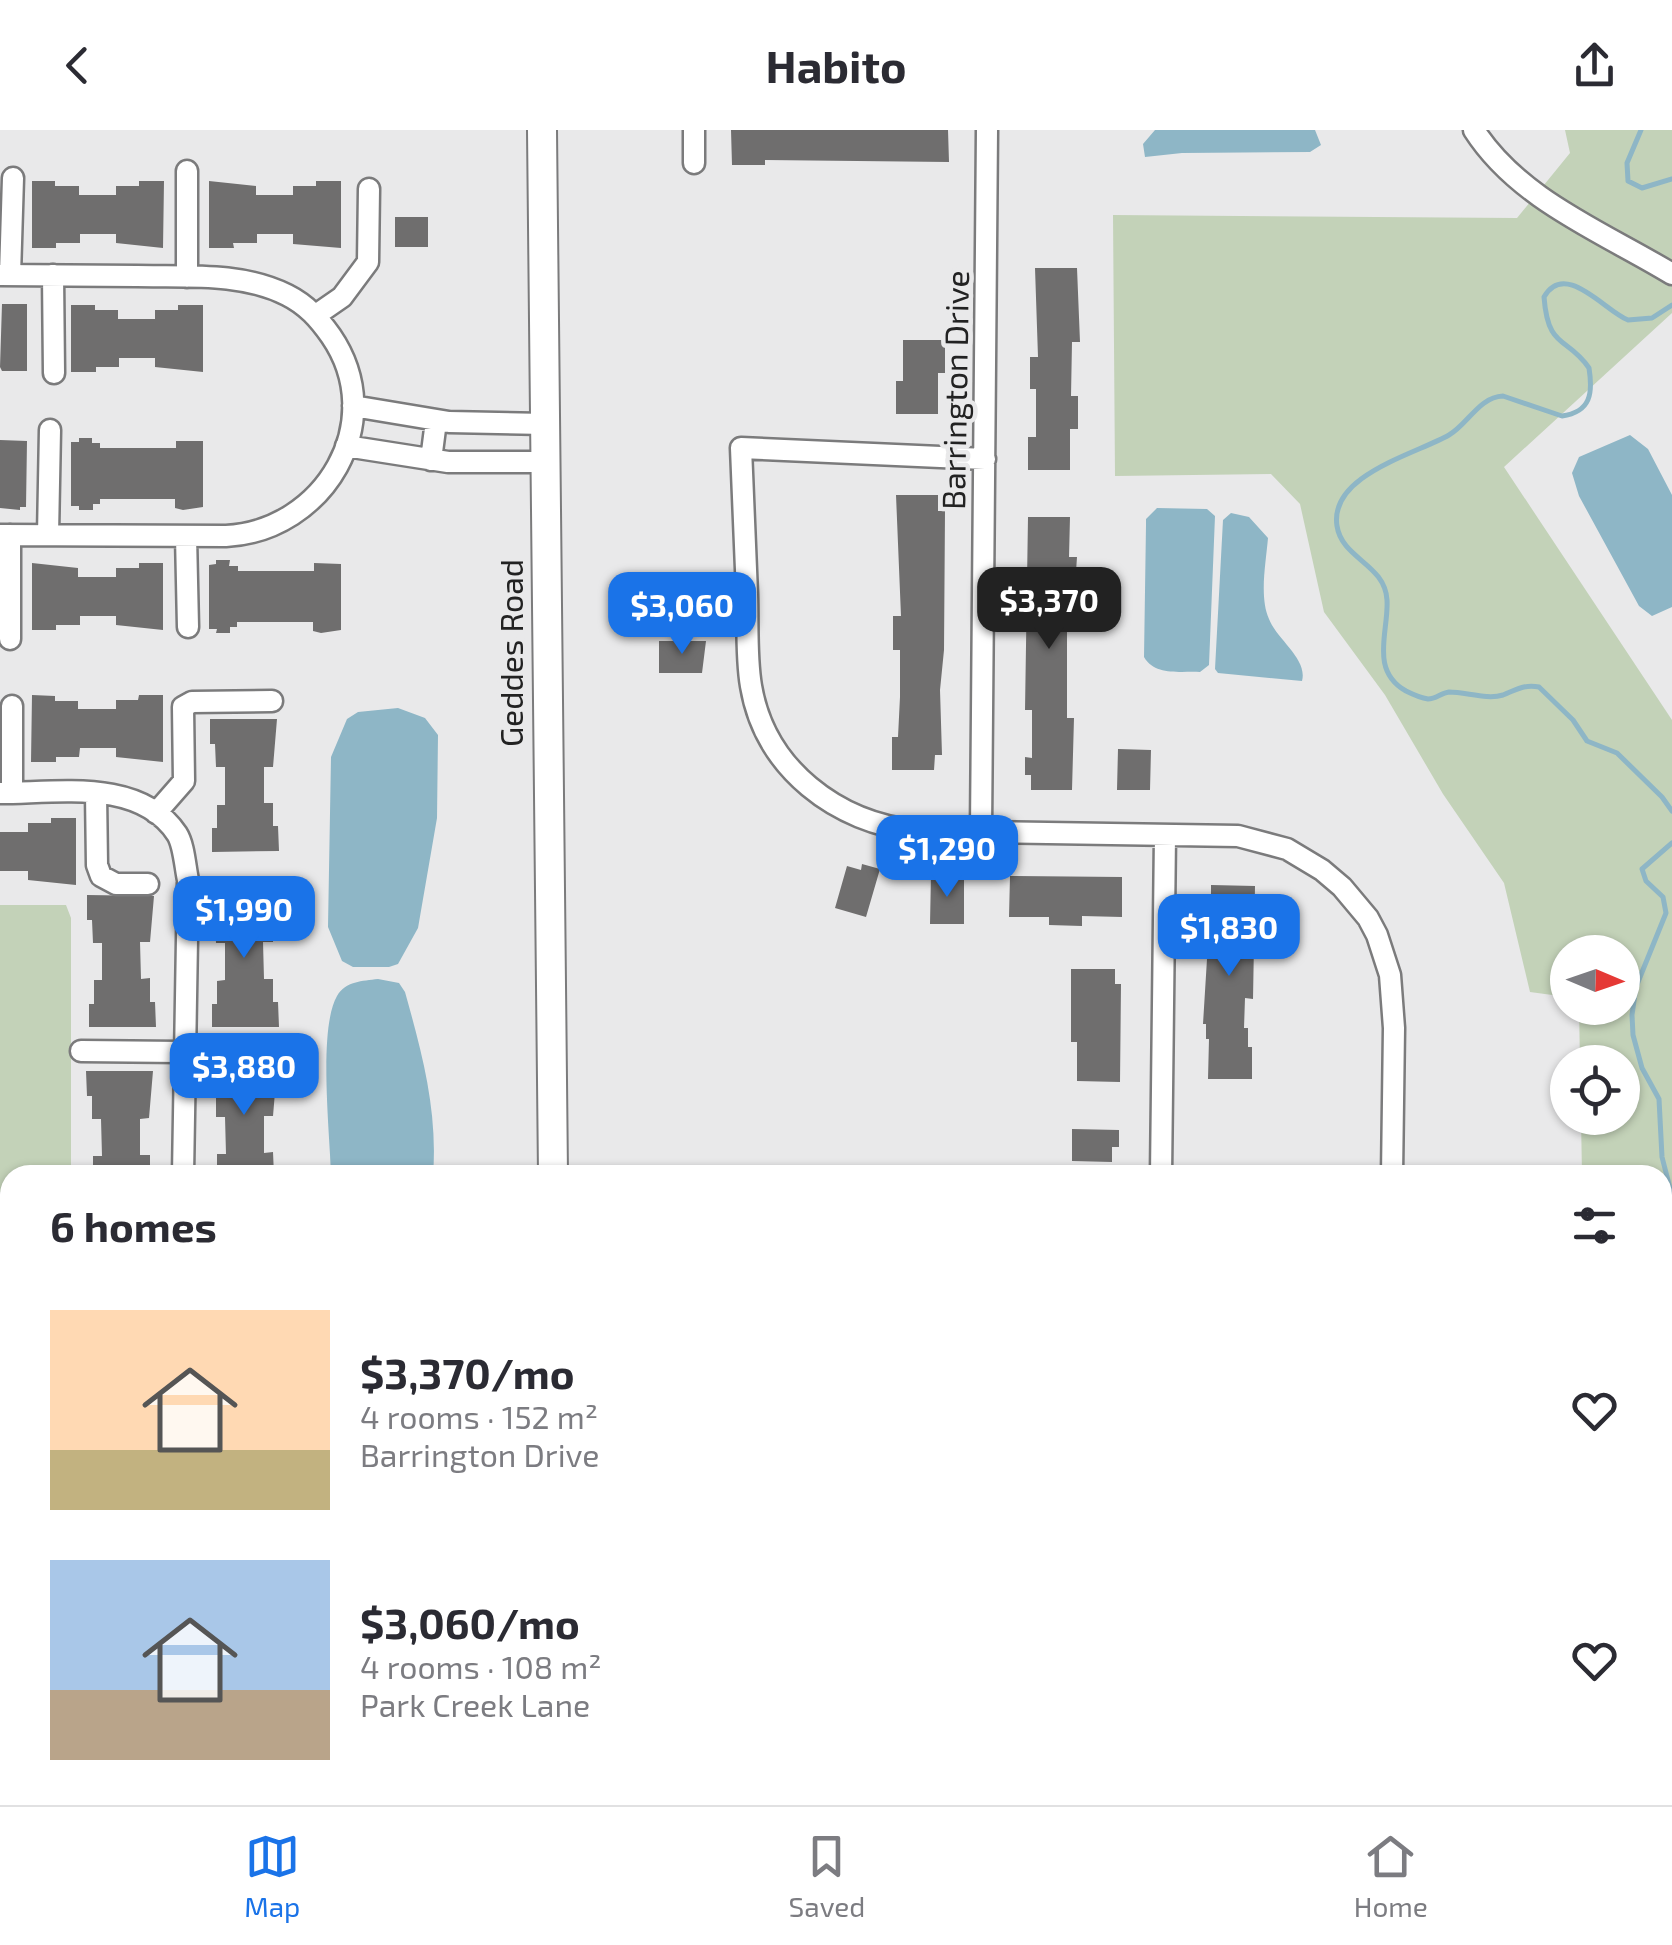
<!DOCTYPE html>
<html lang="en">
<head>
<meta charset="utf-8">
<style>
  body { margin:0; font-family:"Exo 2",sans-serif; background:#f2f2f3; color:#2b2b33; height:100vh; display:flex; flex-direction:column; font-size:38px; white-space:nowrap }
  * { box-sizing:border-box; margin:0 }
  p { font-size:32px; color:#7c7c81 }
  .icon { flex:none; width:55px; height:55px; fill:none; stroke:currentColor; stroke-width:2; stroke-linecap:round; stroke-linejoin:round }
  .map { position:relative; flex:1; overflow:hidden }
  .panel { position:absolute; left:0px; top:1035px; width:1672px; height:640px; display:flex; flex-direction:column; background:#fff; border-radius:30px 30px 0 0; box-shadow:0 2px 8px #0004 }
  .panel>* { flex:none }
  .needle { width:65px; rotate:92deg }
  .tools { position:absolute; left:1550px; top:805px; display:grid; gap:20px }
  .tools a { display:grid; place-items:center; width:90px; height:90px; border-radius:50%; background:#fff; box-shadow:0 2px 8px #0004; font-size:50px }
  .price { position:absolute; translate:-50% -85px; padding:0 22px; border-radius:20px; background:#1a73e8; color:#fff; font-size:32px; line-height:65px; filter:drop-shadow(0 2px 5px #0008) }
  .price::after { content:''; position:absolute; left:50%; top:60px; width:30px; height:22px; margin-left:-15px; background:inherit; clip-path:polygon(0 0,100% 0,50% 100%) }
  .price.on { background:#222; color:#fff }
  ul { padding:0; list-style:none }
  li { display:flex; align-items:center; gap:30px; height:250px; padding:0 50px }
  li span { display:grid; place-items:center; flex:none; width:280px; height:200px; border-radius:0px; color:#555 }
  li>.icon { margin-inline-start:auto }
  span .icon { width:120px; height:120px; fill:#fffc; stroke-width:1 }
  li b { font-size:42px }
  h2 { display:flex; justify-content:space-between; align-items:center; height:120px; padding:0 50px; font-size:42px }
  header { display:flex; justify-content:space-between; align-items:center; height:130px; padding:0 50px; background:#fff; font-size:45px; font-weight:700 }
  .tab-bar { display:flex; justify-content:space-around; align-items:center; height:140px; border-top:2px solid #e1e1e2; background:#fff; font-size:28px; color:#7c7c81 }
  .tab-bar a { display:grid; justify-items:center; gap:5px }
  .tab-bar .on { color:#1a73e8 }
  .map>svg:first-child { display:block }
  .green { fill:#c3d2b8 }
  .water { fill:#8eb6c6 }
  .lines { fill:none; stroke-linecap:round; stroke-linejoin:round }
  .stream { stroke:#8eb6c6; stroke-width:5 }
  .building { fill:#6f6e6e }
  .minor-casing { stroke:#7b7b7c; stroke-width:25 }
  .major-casing { stroke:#7b7b7c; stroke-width:32 }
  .minor { stroke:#fff; stroke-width:20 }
  .major { stroke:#fff; stroke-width:28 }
  .labels { text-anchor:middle; stroke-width:9; stroke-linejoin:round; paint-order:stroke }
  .street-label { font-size:32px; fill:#222; stroke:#e9e9ea }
</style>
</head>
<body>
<header><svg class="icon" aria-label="back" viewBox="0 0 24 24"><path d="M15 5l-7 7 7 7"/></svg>Habito<svg class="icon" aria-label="share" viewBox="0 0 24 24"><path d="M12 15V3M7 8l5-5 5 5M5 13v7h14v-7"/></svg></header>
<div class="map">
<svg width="1672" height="1675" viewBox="0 0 1672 1675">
  <rect width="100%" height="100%" fill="#e9e9ea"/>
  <path class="green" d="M1565,0h107v183l-168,154 168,253v1085h-222l8,-10h204v-620h-80l-1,-57h41v-56h-42l-1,-54h43v-56h-54l-1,45 -37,-5 -26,-109 -61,-89 -58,-99 -61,-83 -24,-108 -29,-30 -156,2 -2,-261 404,3 53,-65z
    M0,775h66l5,13v257h-61v17h-10z"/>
  <path class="water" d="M1155,0h160l6,15 -11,7 -128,1 -37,4 -2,-13z
    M1630,305l18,14 24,46v112l-20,9 -13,-10 -60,-110 -7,-23 7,-16z
    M1157,378l50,1 8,7 -6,149 -9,7c-21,-1 -45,4 -56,-15l2,-132v-6z
    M1231,383l18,4 19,21c-2,24 -9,59 1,81 8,21 39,40 33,62l-84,-8 -3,-4 8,-149z
    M398,578l27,10 13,17 -1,83 -19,110 -20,36 -9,3h-36l-11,-6 -14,-34 3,-170 16,-38 11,-7z
    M378,849l21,4 6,9c17,61 33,119 28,183h-102c-1,-41 -13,-146 6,-179 9,-15 25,-15 41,-17z
    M271,1665h193l-1,10h-191z"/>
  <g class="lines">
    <path class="stream" d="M1641,0l-14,33 1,18 14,7 30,-9
      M1672,175l-20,13 -24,2c-23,-9 -63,-60 -84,-23 4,53 23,39 45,71 4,25 2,44 -27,48l-59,-20c-24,1 -35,28 -54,39 -33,19 -120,40 -112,91 5,33 48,38 50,74 2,31 -18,70 19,91 6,3 15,7 22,8 8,0 13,-6 21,-7 17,0 38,8 54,3 13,-5 21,-11 36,-8l34,33 14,21 30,12 45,44 10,14
      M1672,713l-30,26 4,12 17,16 3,16 -30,74 -4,28 1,20 9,33 17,31 3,58 10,39"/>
  </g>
  <path class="building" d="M731,0h217l1,32 -184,-2v5h-33z
    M32,51h23v5h24v9h37v-9h23v-5h25l-1,67 -47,-5v-9h-36v9h-24v5h-24z
    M209,51l47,5v9h37v-9h23v-5h25v67l-48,-4v-10h-36v9h-24l1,5h-25z
    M395,87h33v30h-33z
    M1035,138h42l3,74h-8l-1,54h7v33h-8v41h-42v-33h8v-48h-6v-32h8z
    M2,174h25v67h-25l-2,-4z
    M71,175h24v5h23v9h37v-9h23v-5h25v67l-48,-5v-9h-36v9h-23v5h-25z
    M903,210h42v33h-7v41h-42v-33h7z
    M79,308h13v5h8v5h76v-7h27v66l-20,3 -8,-2v-9h-75v5h-7v6h-14v-4h-8v-64h8z
    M0,310l27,1 -1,66h-6v3l-20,-2z
    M896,365h42v16h7l-1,139 -4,40 2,65h-7l-1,15h-42v-33h6l2,-40v-47h-7v-34h8z
    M1028,387h42l-1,40h8l-5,73 -5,-1v89h7l-2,72h-41v-15h-6v-18l7,1v-48h-7z
    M216,430h14l-1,6h9v5h76v-8l27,1v66l-20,3 -8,-2v-9h-76v5h-7v6h-14l1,-4h-8v-64l7,-1z
    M32,433l46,5v9h38v-9h23v-5h24v67l-47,-5v-9h-36v9h-24v5h-24z
    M659,511h47l-4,32h-43z
    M32,565l23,1v5h23v8h38v-9h22l1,-5h24v67l-47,-5v-9h-36l-1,9h-23v5h-25z
    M210,589h67l-4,48h-9v36h9v23h5l1,25 -67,1v-24h5v-23h8v-38h-9l-1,-23h-5z
    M1118,619l33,1 -1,40h-33z
    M51,688h25v67l-48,-5v-9h-28v-39h28v-9h23z
    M862,734l18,5 -14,48 -31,-9 12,-42 14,4z
    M931,744h19v6h14v44h-34z
    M1010,746l112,1v40l-40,-1v10l-33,-1v-8h-40z
    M1211,755l44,1 -2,113 -8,-1 -1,30h4v19h4v32h-44l1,-40h-3v-15h-3l4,-65h-3l-1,-18 1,-41h7z
    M87,765l67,1 -4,46h-10l1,37 9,-1v24h5l1,25h-67v-23h5v-24h8v-37h-9l-1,-23h-5z
    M210,765h67l-4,47h-10l1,37h9v23h5l1,25h-67v-23h5v-23l8,-1v-37h-9l-1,-23h-5z
    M1071,839h44v15h6l-1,98 -43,-1v-39h-6z
    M277,938l-4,48h-9v37l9,-1 1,23h-57v-21h9l-1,-37h-9v-23h-6v-25z
    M86,941h67l-4,47 -9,1v36h10v20h-57v-19h9l-1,-37h-9v-23h-5z
    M1072,999l47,1v17h-7v15l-40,-1z"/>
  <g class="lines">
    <g class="minor-casing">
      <path id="minor" d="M694,0v33
        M1474,0c45,70 129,102 198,144
        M187,41v106
        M0,145c46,0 92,1 137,1 51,1 104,-4 150,19 20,10 32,24 44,41 59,86 -7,195 -105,200l-226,-1
        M10,145l3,-97
        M53,145l1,98
        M316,185l26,-18 26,-35 1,-73
        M353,276l96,16 96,2
        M346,316l102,16h98
        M985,329l-244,-11c2,49 4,98 6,146 1,30 -1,63 4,92 14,83 86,137 166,145l321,5 49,13 35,21 20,17 26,31 9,17 13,40 4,53 -2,147
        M431,330l5,-39
        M10,405v104
        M48,405l2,-105
        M186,406l2,91
        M12,576v87
        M0,663c57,0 140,-15 177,41 7,11 8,32 11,46l-5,295
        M96,664l1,71 4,11 15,8h32
        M156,683l28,-32 -1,-74 9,-5 80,-1
        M981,700l6,-700
        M81,921l210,2
        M1161,1045l4,-340
        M0,1177h10l-1,101
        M0,1577l10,8
        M0,1621l10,-8
        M35,1665l6,10
        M555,1671l81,-1"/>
    </g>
    <g class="major-casing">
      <path id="major" d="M542,0l11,1045
        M0,1357h10
        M1662,1369h10
        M555,1675v-10"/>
    </g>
    <use href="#minor" class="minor"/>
    <use href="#major" class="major"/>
  </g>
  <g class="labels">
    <g class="street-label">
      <text transform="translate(956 260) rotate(-89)" y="11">Barrington Drive</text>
      <text transform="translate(512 523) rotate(-90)" y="11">Geddes Road</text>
    </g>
  </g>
</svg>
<div class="tools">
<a><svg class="needle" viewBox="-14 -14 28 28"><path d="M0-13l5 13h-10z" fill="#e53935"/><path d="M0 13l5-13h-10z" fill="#7c7c81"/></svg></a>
<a><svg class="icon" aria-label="locate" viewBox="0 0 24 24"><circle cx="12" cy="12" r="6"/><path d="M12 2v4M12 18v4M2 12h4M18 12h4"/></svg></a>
</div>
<b class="price on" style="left:1049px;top:522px">$3,370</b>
<b class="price" style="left:682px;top:527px">$3,060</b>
<b class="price" style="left:947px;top:770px">$1,290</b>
<b class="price" style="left:244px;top:831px">$1,990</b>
<b class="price" style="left:1229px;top:849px">$1,830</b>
<b class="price" style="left:244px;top:988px">$3,880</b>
<section class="panel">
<h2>6 homes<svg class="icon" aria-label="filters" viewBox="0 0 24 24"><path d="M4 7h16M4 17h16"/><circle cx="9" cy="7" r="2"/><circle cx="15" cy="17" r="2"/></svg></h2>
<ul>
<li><span style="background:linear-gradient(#ffd9b3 70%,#c2b280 0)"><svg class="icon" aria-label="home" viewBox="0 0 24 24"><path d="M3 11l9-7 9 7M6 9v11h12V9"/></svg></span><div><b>$3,370/mo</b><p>4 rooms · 152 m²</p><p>Barrington Drive</p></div><svg class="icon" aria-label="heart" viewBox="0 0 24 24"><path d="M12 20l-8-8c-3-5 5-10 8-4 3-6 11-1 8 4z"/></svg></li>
<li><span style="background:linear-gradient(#a9c7e8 65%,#b9a48a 0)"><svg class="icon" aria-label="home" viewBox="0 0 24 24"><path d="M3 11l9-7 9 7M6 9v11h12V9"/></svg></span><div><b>$3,060/mo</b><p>4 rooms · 108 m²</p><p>Park Creek Lane</p></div><svg class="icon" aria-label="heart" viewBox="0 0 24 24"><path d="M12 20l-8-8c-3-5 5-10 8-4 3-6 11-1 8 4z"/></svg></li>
</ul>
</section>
</div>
<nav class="tab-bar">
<a class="on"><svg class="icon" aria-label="map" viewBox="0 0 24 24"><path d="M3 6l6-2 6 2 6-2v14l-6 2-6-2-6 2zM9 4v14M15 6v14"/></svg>Map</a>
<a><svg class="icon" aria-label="saved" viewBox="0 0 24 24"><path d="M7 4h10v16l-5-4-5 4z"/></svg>Saved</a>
<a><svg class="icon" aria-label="home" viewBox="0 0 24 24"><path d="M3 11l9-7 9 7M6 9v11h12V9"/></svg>Home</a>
</nav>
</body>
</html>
